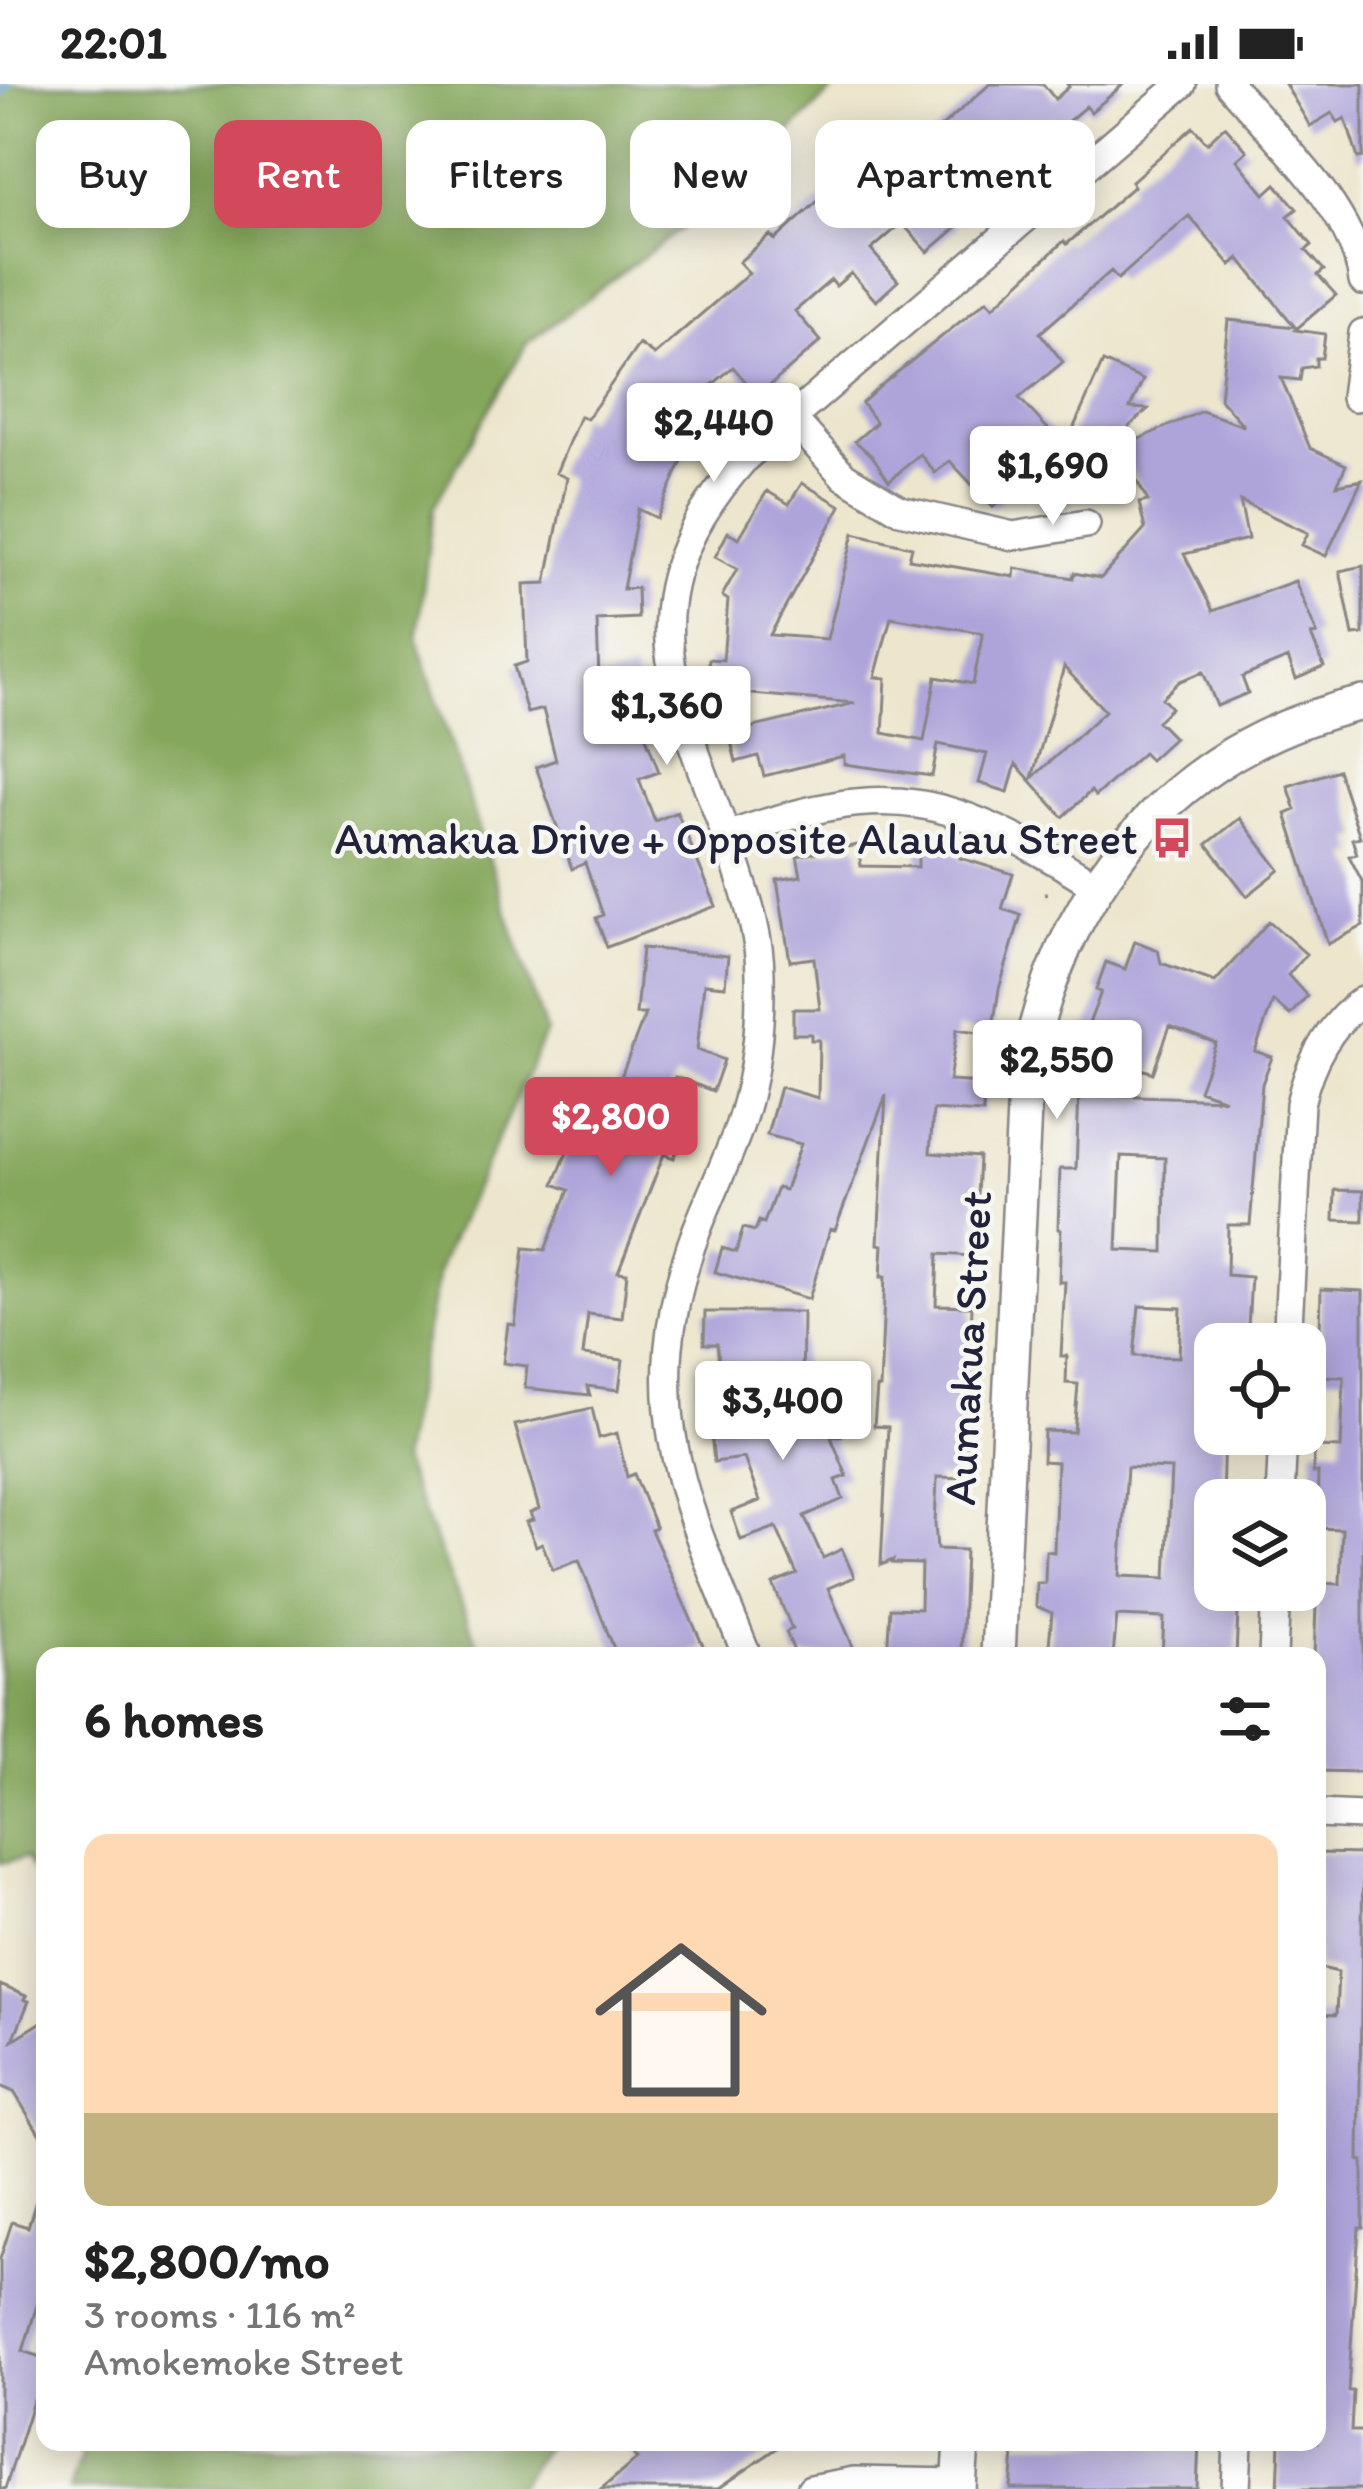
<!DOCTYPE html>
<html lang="en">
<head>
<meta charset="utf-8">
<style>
  body { margin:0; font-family:Itim,sans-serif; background:#f6f6f6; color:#222; height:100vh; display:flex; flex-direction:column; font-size:45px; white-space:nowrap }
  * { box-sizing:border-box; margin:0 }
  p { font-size:39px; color:#767676 }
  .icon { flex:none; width:66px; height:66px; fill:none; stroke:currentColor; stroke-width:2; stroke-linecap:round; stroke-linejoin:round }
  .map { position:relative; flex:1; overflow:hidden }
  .side { position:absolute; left:36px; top:1563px; width:1290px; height:804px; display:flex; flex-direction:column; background:#fff; border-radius:24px; box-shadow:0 6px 30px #0003 }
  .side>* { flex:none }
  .hud { position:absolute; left:36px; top:36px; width:1293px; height:108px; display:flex; gap:24px }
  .buttons { position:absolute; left:1194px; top:1239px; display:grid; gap:24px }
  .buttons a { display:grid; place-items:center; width:132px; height:132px; border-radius:24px; background:#fff; box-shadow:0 6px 30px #0003; font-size:60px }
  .price { position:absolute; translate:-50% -102px; padding:0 27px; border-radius:12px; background:#fff; color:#222; font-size:39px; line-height:78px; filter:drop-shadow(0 3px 6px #0008) }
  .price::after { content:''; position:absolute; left:50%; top:72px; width:36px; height:27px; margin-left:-18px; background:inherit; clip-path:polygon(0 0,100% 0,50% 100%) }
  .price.active { background:#d1495b; color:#fff }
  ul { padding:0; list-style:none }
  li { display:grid; align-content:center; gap:24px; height:636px; padding:0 48px }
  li+li { border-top:3px solid #e0e0e0 }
  li span { display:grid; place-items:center; height:372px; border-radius:24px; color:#555 }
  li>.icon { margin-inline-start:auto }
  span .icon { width:216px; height:216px; fill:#fffc; stroke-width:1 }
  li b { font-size:51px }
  h2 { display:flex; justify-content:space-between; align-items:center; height:144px; padding:0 48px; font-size:51px }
  .tag { padding:0 42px; border-radius:24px; background:#fff; box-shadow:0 6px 30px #0003; font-size:42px; line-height:108px }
  .tag.active { background:#d1495b; color:#fff }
  .status { display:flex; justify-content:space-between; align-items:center; height:84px; padding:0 60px; background:#fff; direction:ltr }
  .status svg { height:33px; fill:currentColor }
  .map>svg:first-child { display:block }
  .forest { fill:#85a75c; stroke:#54644c; stroke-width:3 }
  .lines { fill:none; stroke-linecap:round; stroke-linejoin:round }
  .stream { stroke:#669fd4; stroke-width:8 }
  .building { fill:#aea4da; fill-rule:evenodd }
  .minor-casing { stroke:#888484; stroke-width:32 }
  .tertiary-casing { stroke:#888484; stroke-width:38 }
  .path { stroke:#888484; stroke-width:4.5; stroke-dasharray:3 9; stroke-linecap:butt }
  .minor { stroke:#fff; stroke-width:27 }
  .tertiary { stroke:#fff; stroke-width:33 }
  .labels { text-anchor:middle; stroke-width:9; stroke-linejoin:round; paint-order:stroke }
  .poi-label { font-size:45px; fill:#22223b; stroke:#f6f6f2; text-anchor:end }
  .street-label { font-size:45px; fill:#22223b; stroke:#f6f6f2 }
</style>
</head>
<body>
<div class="status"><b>22:01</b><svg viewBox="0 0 49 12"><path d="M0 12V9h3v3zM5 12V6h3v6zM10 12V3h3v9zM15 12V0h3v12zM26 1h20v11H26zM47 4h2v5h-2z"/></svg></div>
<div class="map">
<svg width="1363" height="2405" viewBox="0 0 1363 2405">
  <rect width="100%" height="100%" fill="#f6f6f2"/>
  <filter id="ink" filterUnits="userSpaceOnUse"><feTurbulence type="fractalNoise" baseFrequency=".00833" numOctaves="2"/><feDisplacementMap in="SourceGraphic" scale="24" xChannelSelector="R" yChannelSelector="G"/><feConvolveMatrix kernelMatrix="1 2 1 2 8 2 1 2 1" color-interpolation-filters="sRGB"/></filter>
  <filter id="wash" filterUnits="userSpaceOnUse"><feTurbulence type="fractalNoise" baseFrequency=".004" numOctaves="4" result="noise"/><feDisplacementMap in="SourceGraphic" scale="48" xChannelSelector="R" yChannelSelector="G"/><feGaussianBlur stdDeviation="2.7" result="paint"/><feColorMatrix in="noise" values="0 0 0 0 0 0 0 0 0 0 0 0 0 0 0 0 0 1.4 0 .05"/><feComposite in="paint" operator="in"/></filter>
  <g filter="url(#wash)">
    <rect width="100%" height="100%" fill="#ede6cd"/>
    <path class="forest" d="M0,0h839l-115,113 -197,146 -94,165 -16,132 129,392 -106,233 -39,194 82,197h-438v237l-20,-35 -25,5z
      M86,2358h462l-33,47h-446z"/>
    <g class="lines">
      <path class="stream" d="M0,10l8,-10"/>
    </g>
    <g id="blocks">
      <path class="building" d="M990,0h53l12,15 14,-12 -2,-3h57l-33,28 -5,-6 -66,56 -68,59 5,6 -29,25 -26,-29 -31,27 27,31 -22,20 -25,-28 -15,13 -5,-6 -36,31 26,30 -63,55 -25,-29 -40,34 32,23 -19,27 -15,-11 -34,78 -19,-9 -15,80 14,-1 1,30 -41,2 2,60 34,-10 9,33 -8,2 25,67 -20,7 16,42 22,-9 39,94 -109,41 -11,-29 7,-3 -18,-52 -13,6 -36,-102 20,-7 -13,-51 -16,4 -13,-47 13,-4 -3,-78 22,-1 21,-105 -11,-5 24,-57 7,3 52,-75 15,11 95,-82 -10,-11 31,-27 5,5 52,-47 8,9 47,-42 9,11z
        M1285,0h78v73l-5,1 -13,-40 -7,4 -6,-9 -22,13z
        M1225,42l22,25 -10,9 28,34 11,-10 21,25 -9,7 24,29 -6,5 18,20 -6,5 18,20 -41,35 30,4 -3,24h-6v8l-14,2 -2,12 -19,-2 29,70 36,17 -9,20 25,-5 -36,76 -24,-11 6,-12 -68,-32 8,38 -64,15 29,57 82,-30 22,53 -6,1 13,32 -28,12 -8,-21 -46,19 6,16 -31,13 -14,-34 -23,9 -18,17 9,10 -14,13 17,17 -24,22 -7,-7 -48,43 -4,-5 -28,26 -47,-53 -8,28 -29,-9 8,-29 -49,-10 -6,32 -88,-12v-8l-80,20 -6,-20 -22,6 -7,-29 126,-30 -149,-13 3,-31 14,1 5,-60 -6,-4 15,-27 -22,-12 13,-25 11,6 28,-47 22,13 13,-21 39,23 -71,129 57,4 27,-106 58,14 -3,12 105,18 1,-9 58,10 1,-5 27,5 44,-49 -6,-26 9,-2 -29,-53 83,-37 42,15 -24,-27 8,-79 67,7 -56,-69 -8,7 -42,-49 -71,63 -7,-8 -71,62 23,29 -44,36 46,49 38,-85 40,18 -13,28 18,1 -60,55 -37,3 -30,29 -8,-8 -20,19 -43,-46 -15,12 -15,-19 -31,27 -16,-24 -18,-16 21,-18 -14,-20 22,-20 103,-83 6,7 71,-66 3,3 67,-58 -3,-4 62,-55 14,16zM891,533l92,16 -10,51 -37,-7 -12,64 -41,-8 3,-55 -11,-1zM1064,583l41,44 -73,67z
        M1363,482v68l-10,1 -13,-64z
        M1338,686l22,67 -8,2 5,15 -8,2 14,27v43l-35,18 -42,-130 10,-4 -8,-24z
        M1240,734l40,52 -33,26 -40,-52z
        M858,761l3,21 57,1v-22h33v7l9,1v5l53,16 -11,35 19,6 -22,74 -7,45 -35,-5 -8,52 35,2 -1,30 -50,-3 -3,43 49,4 -5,99 -36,-2 -2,51 36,1 -6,172 -29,-1 -2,47 2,25 28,1 -4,106h-74l3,-48 30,1 1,-45 -29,-1 1,-3 -12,5 7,-138 -14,-1 3,-38h3l5,-111h-4l2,-32 -5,-1 8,-149 -51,135 -5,-1 -21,70 -94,-27 7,-24 14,4 7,-24 12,3 4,-10 5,2 13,-35 8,2 16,-46 -34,-9 13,-48 38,11 1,-58h-8v-6h-18v-25h27l-6,-51 -24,3 -13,-81 24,-4 -4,-20z
        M1269,837l37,33 -18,21 19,21 -17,19 -17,-14 -18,50 17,6 -10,27 -12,141h-22l-1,50 24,2 -4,67h-32v90h9l-2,66h-7v21h-6l-3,46 9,1v22h24l-3,66h-74l2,-38 -47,-2 -4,40h-65l4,-43 -16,-7 1,-23h8l1,-32 8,1 3,-90 -14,-1 1,-30 30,1 4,-48 -12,-1 1,-27h-6l4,-74h-6l2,-52 -3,-1 2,-60h16l3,-75 146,5 -26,-9 17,-47 -46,-17 -17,47 -73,-26 21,-55 -5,-2 10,-28 19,7 10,-28 23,9 3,13 54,19zM1121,1072l44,2 -1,94 -47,-2zM1139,1222l42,2 -2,49 -45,-1zM1127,1383l44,2 -5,109 -46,-2z
        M642,864l86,8 -3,30 -21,-2 -7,66 27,10 -11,31 -38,-14 -15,39 26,11 -12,31 -10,-4 -46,118 9,1 -5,45 -34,-4 -5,41 40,5 -4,30 -32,-4 3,9 -65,-7 2,-22 -24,-3 5,-39 7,1 9,-77 21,2 24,-60 -15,-6 17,-42 -26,-11 17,-42 47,19 36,-94h-9z
        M1335,1106l28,1v30l-29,-1z
        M1321,1205l42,2v481l-46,-1v-115h-3l3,-73 23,1 2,-55 -25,-1 1,-55h-5l1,-26 27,1 3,-71 -25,-1z
        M705,1228h98l-1,90 35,-4 4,38 -10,1 16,39 -11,4 7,19 -39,17 19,42 19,-9 12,28 -26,11 29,68h-61l-10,-24 6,-3 -19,-45 24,-10 -21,-47 -35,13 -10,-28 29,-11 -16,-43 -30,4 -5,-49 28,-8 -13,-2 -7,-59h-13z
        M592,1324l7,30 18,-5 10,44 7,-3 22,54 -5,2 53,118 -21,8h-66l-38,-96 -26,10 -11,-27 -6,3 -10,-24 7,-2 -3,-7 9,-4 -24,-84z
        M1317,1769l46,1 -4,306 4,1v67h-4l-11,163h5l-2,40h12v58h-85l2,-47h37v-428l19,1 2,-43 -21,-5z
        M0,1901l26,11 -2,4 5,1 -16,39 32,-20v123l-31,-51 -14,-6z
        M40,2104l5,1v90l-22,72 22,7v46l-12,-3 -28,88h-5v-230l12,-37 16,5z
        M623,2358h163l-68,47h-117l36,-30z
        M1015,2358h184l-2,47h-186z"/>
    </g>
  </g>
  <g filter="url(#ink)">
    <use href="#blocks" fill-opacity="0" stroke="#888484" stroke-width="3"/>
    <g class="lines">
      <g class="minor-casing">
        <path id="minor" d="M1229,0c46,54 125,125 134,197
          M1355,313l8,-64
          M792,334l52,58 56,34 113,26 73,-12
          M727,752c165,-59 222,-42 368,49
          M1287,1260l13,-240c9,-41 28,-78 63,-104
          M1280,1416l3,-66
          M747,1572c-60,-150 -111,-246 -56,-410 14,-41 34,-79 48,-119 17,-49 22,-100 21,-152 0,-39 -13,-77 -25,-114 -55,-161 -122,-255 11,-404l436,-373
          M1273,1572l3,-66
          M1317,1730l46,2
          M811,2405l43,-8 106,2
          M1236,2405l2,-47"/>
      </g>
      <g class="tertiary-casing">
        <path id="tertiary" d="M998,1572l28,-589c39,-184 148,-321 337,-364
          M959,2405l3,-47"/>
      </g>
      <path class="path" d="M1081,751v6
        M1044,810l6,-1"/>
      <use href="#minor" class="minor"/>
      <use href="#tertiary" class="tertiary"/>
    </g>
  </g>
  <defs>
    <g id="bus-bare" transform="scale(3.24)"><path d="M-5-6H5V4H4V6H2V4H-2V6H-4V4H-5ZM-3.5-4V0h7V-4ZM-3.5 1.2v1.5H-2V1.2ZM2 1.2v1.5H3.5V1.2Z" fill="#d1495b" stroke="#f6f6f2" stroke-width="2.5" paint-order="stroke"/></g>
  </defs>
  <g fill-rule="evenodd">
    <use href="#bus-bare" x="1172" y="754"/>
  </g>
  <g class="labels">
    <g class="poi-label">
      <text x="1138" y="770">Aumakua Drive + Opposite Alaulau Street</text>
    </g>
    <g class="street-label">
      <text transform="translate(967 1264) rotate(-87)" y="16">Aumakua Street</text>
    </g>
  </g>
</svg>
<div class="buttons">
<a><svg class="icon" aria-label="locate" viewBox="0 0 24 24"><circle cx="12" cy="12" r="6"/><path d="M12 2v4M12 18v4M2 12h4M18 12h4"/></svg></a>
<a><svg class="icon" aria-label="layers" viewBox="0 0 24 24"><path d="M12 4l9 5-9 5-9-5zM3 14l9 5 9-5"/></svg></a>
</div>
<b class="price" style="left:714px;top:401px">$2,440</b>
<b class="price" style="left:1053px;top:444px">$1,690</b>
<b class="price" style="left:667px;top:684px">$1,360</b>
<b class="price" style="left:1057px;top:1038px">$2,550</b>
<b class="price active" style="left:611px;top:1095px">$2,800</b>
<b class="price" style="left:783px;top:1379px">$3,400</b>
<div class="hud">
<a class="tag">Buy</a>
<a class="tag active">Rent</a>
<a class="tag">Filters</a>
<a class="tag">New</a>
<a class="tag">Apartment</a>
</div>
<section class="side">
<h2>6 homes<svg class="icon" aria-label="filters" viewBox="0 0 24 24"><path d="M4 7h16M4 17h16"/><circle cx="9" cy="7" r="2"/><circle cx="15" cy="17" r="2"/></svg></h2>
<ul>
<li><span style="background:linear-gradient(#ffd9b3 75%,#c2b280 0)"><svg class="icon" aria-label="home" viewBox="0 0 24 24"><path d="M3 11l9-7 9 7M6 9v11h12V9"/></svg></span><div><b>$2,800/mo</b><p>3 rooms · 116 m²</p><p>Amokemoke Street</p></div></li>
</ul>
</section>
</div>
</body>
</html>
